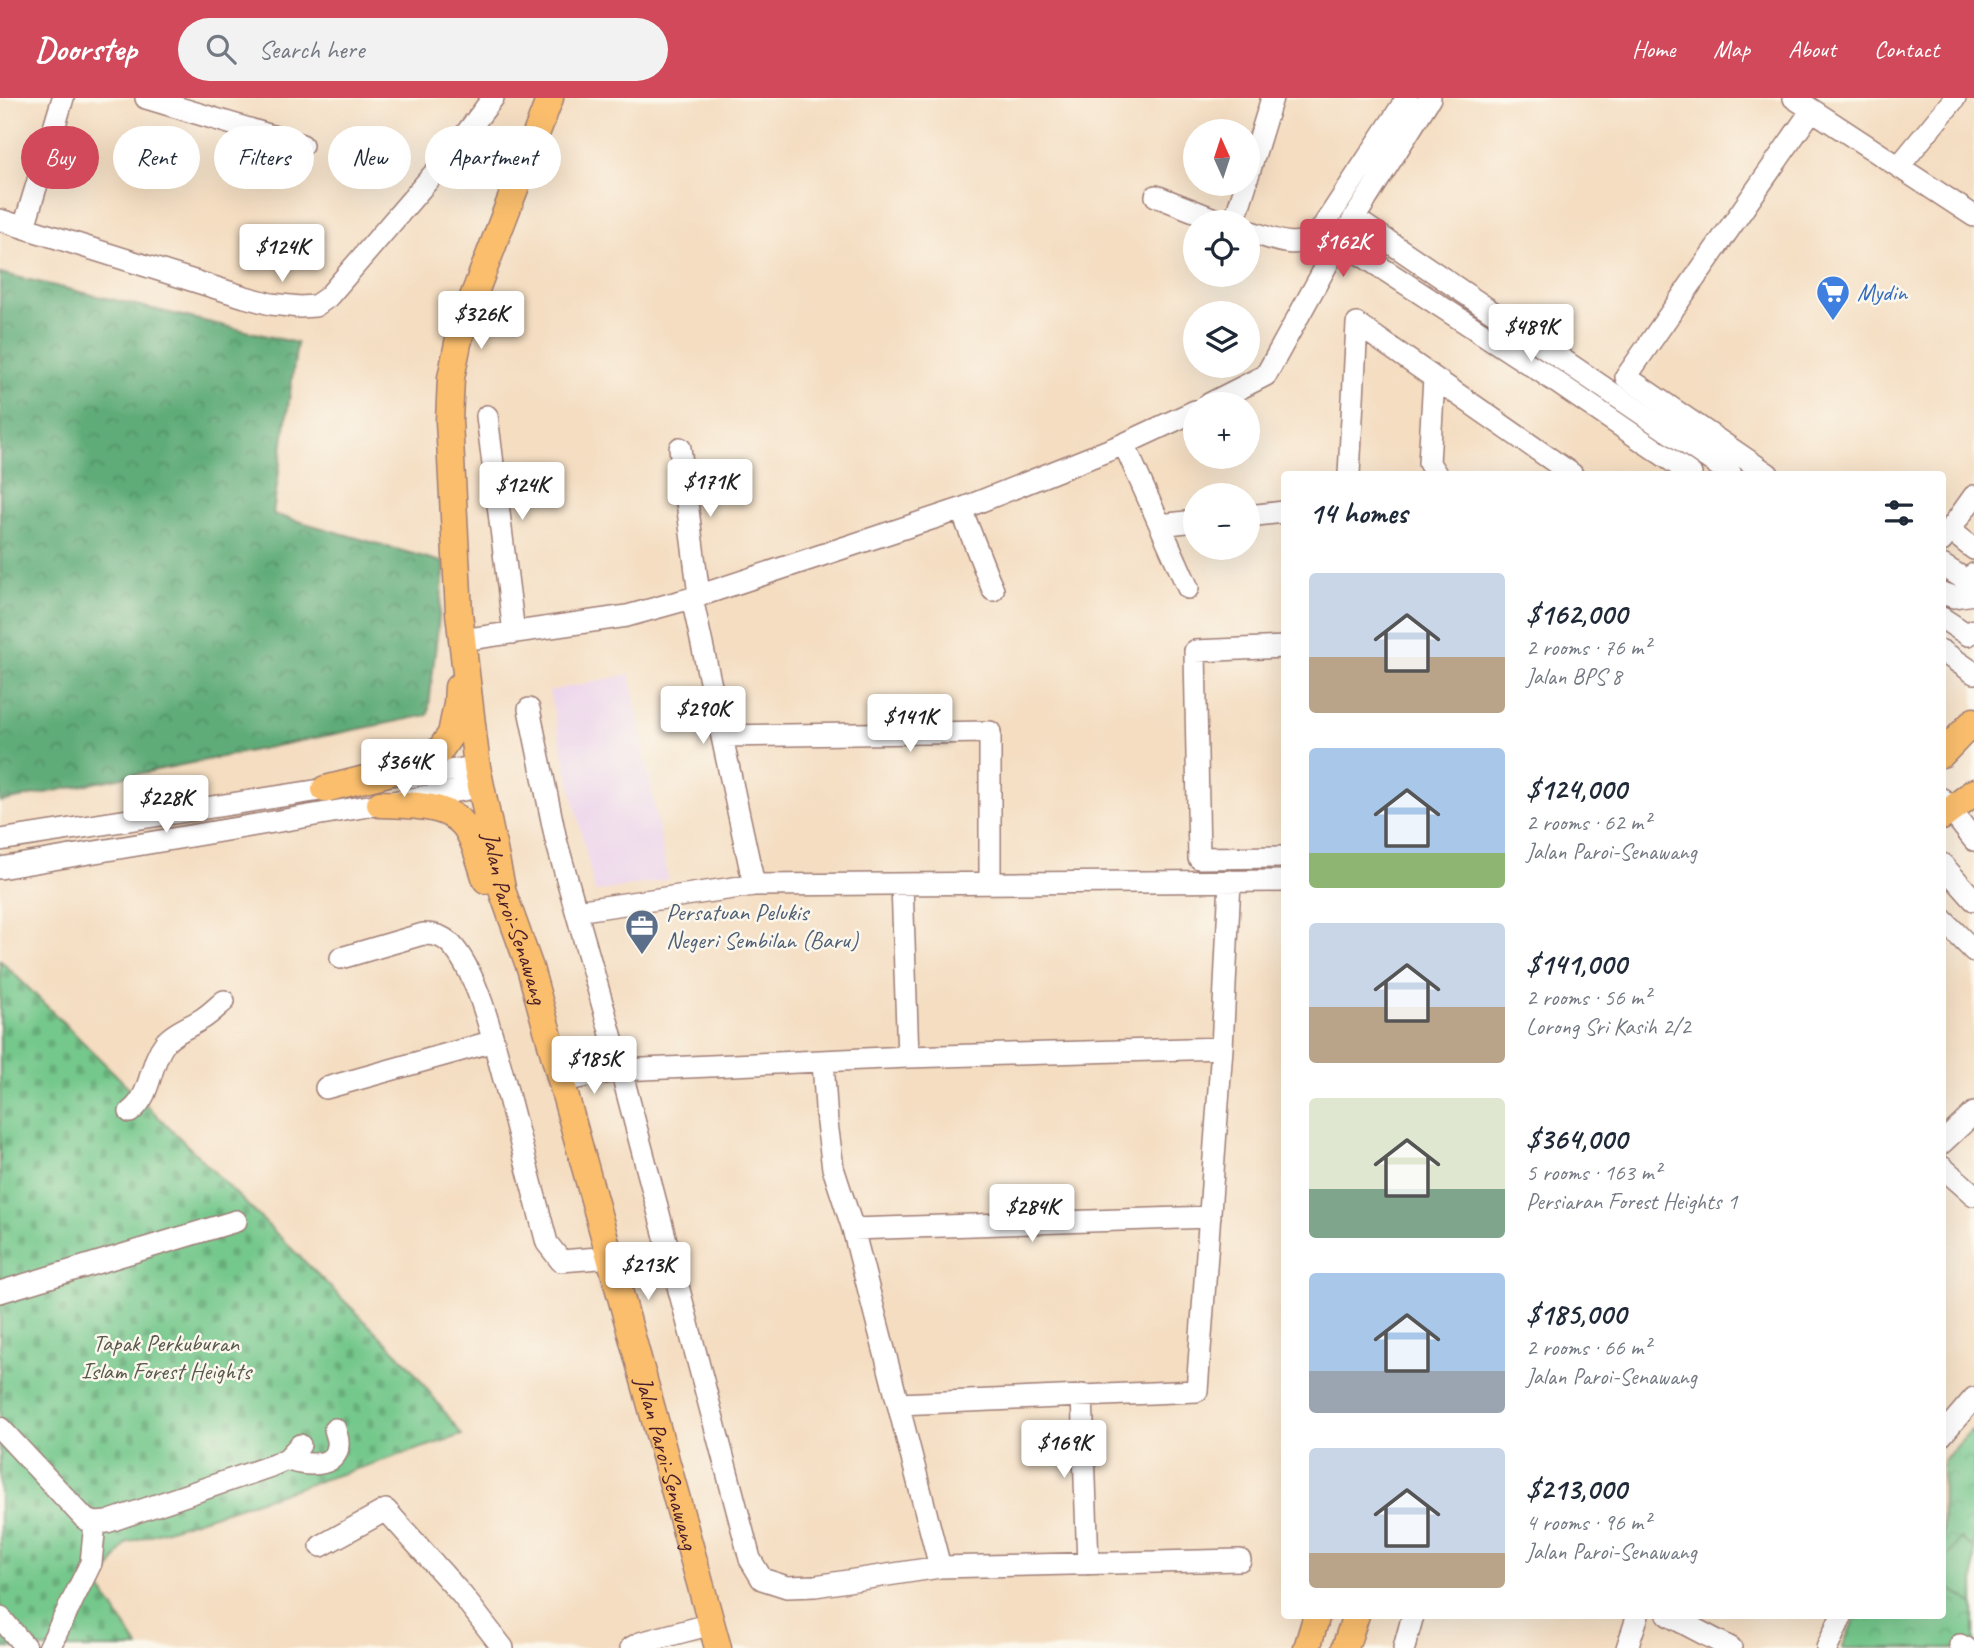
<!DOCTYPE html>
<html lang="en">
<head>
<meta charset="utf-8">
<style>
  body { margin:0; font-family:Caveat,sans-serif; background:#f2f2f3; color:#1f2937; height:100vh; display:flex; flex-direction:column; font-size:26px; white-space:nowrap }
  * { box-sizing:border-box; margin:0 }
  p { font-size:23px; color:#747a83 }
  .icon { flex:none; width:38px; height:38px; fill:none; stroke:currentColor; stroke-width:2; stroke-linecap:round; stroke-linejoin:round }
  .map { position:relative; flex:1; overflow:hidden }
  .details { position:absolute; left:1281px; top:373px; width:665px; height:1148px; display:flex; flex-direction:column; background:#fff; border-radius:7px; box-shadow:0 7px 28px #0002 }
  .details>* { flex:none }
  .guide { position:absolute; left:21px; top:28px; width:665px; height:63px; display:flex; gap:14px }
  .needle { width:46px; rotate:357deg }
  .tools { position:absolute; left:1183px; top:21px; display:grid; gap:14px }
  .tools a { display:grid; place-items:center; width:77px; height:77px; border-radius:50%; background:#fff; box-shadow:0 7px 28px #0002; font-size:35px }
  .price { position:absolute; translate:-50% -60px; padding:0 16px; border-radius:7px; background:#fff; color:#222; font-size:23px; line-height:46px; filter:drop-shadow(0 2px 4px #0008) }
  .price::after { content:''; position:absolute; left:50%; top:42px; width:21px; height:16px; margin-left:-10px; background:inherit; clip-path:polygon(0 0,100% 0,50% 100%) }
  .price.on { background:#d1495b; color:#fff }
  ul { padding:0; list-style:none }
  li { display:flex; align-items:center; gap:21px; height:175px; padding:0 28px }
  li span { display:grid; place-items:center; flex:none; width:196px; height:140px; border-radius:7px; color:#555 }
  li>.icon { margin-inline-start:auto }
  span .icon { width:84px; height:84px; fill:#fffc; stroke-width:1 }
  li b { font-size:30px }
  h2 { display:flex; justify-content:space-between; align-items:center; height:84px; padding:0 28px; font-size:30px }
  .tag { padding:0 24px; border-radius:32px; background:#fff; box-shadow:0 7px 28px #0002; font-size:24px; line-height:63px }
  .tag.on { background:#d1495b; color:#fff }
  header { display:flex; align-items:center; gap:42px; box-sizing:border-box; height:98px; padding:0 35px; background:#d1495b; color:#fff }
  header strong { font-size:33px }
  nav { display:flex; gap:38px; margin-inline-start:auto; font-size:24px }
  .search { width:490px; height:63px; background:#f2f2f3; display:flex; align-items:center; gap:18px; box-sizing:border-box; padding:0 24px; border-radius:38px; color:#747a83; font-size:26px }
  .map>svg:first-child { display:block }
  .built { fill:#ebd1ec }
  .forest { fill:url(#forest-crowns); stroke:#546652; stroke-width:2 }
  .cemetery { fill:url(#cemetery-stones); stroke:#5f745c; stroke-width:2 }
  .park { fill:url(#park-crowns); stroke:#5f745c; stroke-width:2 }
  .pitch { fill:#74c88c; stroke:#5f745c; stroke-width:2 }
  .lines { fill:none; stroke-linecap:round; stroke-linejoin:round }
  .minor-casing { stroke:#9f7e76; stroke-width:24 }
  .major-casing { stroke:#9f7e76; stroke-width:29 }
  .minor { stroke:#fff; stroke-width:21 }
  .major { stroke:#fabe6d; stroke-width:26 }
  .labels { text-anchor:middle; stroke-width:5; stroke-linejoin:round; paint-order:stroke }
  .shop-label { font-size:24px; fill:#366cbe; stroke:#fbf7ec; text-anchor:start }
  .service-label { font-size:24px; fill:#4e5e75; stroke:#fbf7ec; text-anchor:start }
  .street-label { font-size:24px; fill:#4a1f2b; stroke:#fbf7ec }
  .park-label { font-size:24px; fill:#595a4d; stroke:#fbf7ec }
</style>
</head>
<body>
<header>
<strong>Doorstep</strong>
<div class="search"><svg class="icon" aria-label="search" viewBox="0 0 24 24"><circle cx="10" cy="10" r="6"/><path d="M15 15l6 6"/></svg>Search here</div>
<nav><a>Home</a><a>Map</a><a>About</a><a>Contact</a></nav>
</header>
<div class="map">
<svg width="1974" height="1550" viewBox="0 0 1974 1550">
  <defs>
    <pattern id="forest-crowns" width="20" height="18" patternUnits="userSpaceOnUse" patternTransform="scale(1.75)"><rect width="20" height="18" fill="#5fac78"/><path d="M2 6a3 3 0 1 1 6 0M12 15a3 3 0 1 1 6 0" fill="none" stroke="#508b63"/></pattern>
    <pattern id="cemetery-stones" width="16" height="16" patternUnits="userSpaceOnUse" patternTransform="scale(1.75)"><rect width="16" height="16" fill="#74c88c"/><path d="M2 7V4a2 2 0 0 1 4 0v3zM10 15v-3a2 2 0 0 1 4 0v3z" fill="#66ab79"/></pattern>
    <pattern id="park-crowns" width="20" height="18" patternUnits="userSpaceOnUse" patternTransform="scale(1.75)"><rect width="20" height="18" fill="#74c88c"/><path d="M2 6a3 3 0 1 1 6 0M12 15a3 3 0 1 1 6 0" fill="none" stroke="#66ab79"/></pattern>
  </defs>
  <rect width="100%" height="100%" fill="#fbf7ec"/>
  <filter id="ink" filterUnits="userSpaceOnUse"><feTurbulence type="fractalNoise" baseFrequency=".0143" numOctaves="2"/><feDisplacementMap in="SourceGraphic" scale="14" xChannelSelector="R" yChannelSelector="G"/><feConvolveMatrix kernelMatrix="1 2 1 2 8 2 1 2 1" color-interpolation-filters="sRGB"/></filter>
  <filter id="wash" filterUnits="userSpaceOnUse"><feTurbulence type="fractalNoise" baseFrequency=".00686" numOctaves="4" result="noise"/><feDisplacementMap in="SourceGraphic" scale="28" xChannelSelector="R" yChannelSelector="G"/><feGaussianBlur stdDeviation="1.57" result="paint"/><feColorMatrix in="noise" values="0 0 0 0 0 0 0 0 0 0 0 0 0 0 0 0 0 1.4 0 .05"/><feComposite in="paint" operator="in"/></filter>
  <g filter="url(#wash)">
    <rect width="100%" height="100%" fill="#f4ddc1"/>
    <path class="built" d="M630,576l38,205 -73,13 -46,-201z"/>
    <path class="forest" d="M0,175l297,70 -24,171 172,49 -17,152 -428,87z"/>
    <path class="cemetery" d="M0,862l407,403 55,72 -336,108 -27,43 40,62h-139z"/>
    <path class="park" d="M1971,1333l3,2v215h-132l14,-33h86l1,-154z"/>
    <path class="pitch" d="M1960,1441l14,9v57l-31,-21v-20z"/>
  </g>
  <g filter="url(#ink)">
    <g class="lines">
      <g class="minor-casing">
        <path id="minor" d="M146,0l156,47
          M1794,0l180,118
          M1900,67l55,-67
          M1248,78l24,-78
          M1156,98l66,26
          M1354,120l377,256
          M0,122l245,77 26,7 29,3 15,-1 13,-9 121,-141 44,-58
          M1234,124l12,-38
          M24,129l39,-129
          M1248,133c24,7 48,21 70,3l89,-136
          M1340,143l203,132 148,101
          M1357,226l215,150
          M1434,280l-5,85 7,11
          M1209,306l57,-29 74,-134 90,-143
          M487,318l27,217
          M1124,346l64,144
          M680,350l19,147
          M1349,376l8,-150
          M1768,376l-142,-97 186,-267
          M961,411l32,81
          M1248,418l36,-4
          M1160,427l35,-4
          M1950,432l24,19
          M1942,443l32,-45
          M1942,467l24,15 8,-6
          M1942,495l12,4 20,-3
          M692,500l62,287
          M1942,520l26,17 6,-5
          M462,542l165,-24 65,-18 269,-89 163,-65 71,-33
          M1284,549l-89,4 4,207 85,-1
          M1942,553l32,22
          M529,611l27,131 65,230 129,489 12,20 25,8 28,-1 125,-19 300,-7
          M722,638l268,-4v151
          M407,679l70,-10
          M1942,701l32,41
          M0,742l340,-53
          M1942,766l32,36
          M0,770l481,-81
          M902,786l6,173
          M576,813l178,-26 530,-4
          M1942,821l32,32
          M341,860l82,-24c14,0 23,3 32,15 25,31 39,95 50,134 14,53 28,107 42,160l14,18 50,-4
          M823,963l4,62 6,45 20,61 87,338
          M561,983l60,-11 287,-13 314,-9
          M326,990l168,-47
          M130,1014c23,-18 18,-47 35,-69 8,-10 26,-17 37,-24 8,-5 15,-12 22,-18
          M1942,1045l32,-30
          M1942,1069l32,28
          M853,1131l357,-12
          M0,1194l236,-71
          M1082,1297l6,169
          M899,1306l298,-13 25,-343 8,-167
          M0,1330l85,91 10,4 12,-1 164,-56 16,-7 13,-14
          M1942,1337l32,-37
          M287,1361c14,7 51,10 51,-14 1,-5 -2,-11 -3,-16
          M321,1448l65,-36 76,85 41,53
          M1668,1517l63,33
          M0,1519l26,31
          M1960,1547l6,3
          M49,1550l42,-85 4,-40
          M631,1550l9,-5 72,-19
          M1404,1550l9,-33
          M1627,1550l11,-33
          M1827,1550l15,-33"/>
      </g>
      <g class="major-casing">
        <g id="major">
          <path id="s1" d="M550,0l-80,207 -12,38 -7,35 -2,43 10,192 18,154 26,126 27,75 188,680"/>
          <path d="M1942,656l32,-33"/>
          <path d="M325,691l99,-25 14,-11 13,-19 6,-30 1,-17"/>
          <path d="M380,706c28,1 75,-1 89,29 8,15 12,32 17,47"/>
          <path d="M1942,719l32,-25"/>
          <path d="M1307,1550l10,-33"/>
          <path d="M1345,1550l11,-33"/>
        </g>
      </g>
      <use href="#minor" class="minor"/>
      <use href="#major" class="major"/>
    </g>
  </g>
  <defs>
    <g id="supermarket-pin" transform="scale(1.75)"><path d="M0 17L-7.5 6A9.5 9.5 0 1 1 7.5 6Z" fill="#3f7fe0" stroke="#fbf7ec"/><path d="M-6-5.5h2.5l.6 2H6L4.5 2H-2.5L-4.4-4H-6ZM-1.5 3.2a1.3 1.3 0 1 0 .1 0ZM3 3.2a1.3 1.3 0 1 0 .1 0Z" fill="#fff"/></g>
    <g id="office-pin" transform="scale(1.75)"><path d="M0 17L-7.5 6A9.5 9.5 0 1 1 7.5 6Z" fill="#5c6f8a" stroke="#fbf7ec"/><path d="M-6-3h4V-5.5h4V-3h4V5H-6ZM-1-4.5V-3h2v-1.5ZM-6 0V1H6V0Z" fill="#fff"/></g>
  </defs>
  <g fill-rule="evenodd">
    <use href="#supermarket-pin" x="1833" y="194"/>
    <use href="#office-pin" x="642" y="828"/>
  </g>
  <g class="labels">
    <g class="shop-label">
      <text x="1857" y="202">Mydin</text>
    </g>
    <g class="service-label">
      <text x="666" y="822">Persatuan Pelukis<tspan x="666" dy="28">Negeri Sembilan (Baru)</tspan></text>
    </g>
    <g class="street-label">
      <text dy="8" stroke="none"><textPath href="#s1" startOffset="844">Jalan Paroi-Senawang</textPath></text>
      <text dy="8" stroke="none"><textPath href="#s1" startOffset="1410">Jalan Paroi-Senawang</textPath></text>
    </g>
    <g class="park-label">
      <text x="166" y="1253">Tapak Perkuburan<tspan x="166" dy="28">Islam Forest Heights</tspan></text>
    </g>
  </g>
</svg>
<div class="tools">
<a><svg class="needle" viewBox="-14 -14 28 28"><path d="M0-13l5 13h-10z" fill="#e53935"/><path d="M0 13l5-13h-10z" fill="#747a83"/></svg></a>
<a><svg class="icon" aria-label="locate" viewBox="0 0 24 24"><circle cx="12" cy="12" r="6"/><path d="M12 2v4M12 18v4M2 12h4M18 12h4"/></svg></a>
<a><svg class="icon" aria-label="layers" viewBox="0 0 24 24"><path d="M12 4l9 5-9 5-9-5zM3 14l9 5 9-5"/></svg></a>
<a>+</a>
<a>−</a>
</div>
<b class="price on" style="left:1343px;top:181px">$162K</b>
<b class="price" style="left:282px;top:186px">$124K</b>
<b class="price" style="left:481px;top:253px">$326K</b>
<b class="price" style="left:1531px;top:266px">$489K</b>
<b class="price" style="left:710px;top:421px">$171K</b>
<b class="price" style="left:522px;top:424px">$124K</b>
<b class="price" style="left:703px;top:648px">$290K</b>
<b class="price" style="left:910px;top:656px">$141K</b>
<b class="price" style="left:404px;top:701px">$364K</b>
<b class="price" style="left:166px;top:737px">$228K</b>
<b class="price" style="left:594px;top:998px">$185K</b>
<b class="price" style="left:1032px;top:1146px">$284K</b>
<b class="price" style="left:648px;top:1204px">$213K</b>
<b class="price" style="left:1064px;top:1382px">$169K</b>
<div class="guide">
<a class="tag on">Buy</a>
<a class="tag">Rent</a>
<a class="tag">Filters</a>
<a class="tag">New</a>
<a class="tag">Apartment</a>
</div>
<section class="details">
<h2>14 homes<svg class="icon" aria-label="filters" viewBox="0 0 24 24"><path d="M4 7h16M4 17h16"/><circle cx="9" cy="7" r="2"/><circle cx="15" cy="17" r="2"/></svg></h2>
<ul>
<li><span style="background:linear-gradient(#c9d6e8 60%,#b9a48a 0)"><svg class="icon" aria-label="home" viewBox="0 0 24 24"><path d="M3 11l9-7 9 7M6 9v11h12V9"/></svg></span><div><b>$162,000</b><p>2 rooms · 76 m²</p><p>Jalan BPS 8</p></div></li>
<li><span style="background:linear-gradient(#a9c7e8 75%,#8fb573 0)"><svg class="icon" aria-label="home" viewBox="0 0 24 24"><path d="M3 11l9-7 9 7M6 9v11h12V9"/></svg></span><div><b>$124,000</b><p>2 rooms · 62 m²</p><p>Jalan Paroi-Senawang</p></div></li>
<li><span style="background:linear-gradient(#c9d6e8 60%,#b9a48a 0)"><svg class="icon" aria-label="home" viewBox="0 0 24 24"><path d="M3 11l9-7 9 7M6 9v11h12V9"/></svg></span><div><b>$141,000</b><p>2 rooms · 56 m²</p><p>Lorong Sri Kasih 2/2</p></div></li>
<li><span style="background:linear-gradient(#dfe7d0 65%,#7fa58c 0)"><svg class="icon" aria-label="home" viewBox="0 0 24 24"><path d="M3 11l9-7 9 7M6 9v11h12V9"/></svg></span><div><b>$364,000</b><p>5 rooms · 163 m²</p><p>Persiaran Forest Heights 1</p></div></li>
<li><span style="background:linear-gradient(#a9c7e8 70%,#9aa5b1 0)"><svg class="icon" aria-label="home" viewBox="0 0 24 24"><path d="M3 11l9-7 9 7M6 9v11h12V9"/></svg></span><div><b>$185,000</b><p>2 rooms · 66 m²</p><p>Jalan Paroi-Senawang</p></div></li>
<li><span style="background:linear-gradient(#c9d6e8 75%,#b9a48a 0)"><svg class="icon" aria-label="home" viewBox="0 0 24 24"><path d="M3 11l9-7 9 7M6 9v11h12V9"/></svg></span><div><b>$213,000</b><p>4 rooms · 96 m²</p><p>Jalan Paroi-Senawang</p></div></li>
</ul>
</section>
</div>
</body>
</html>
